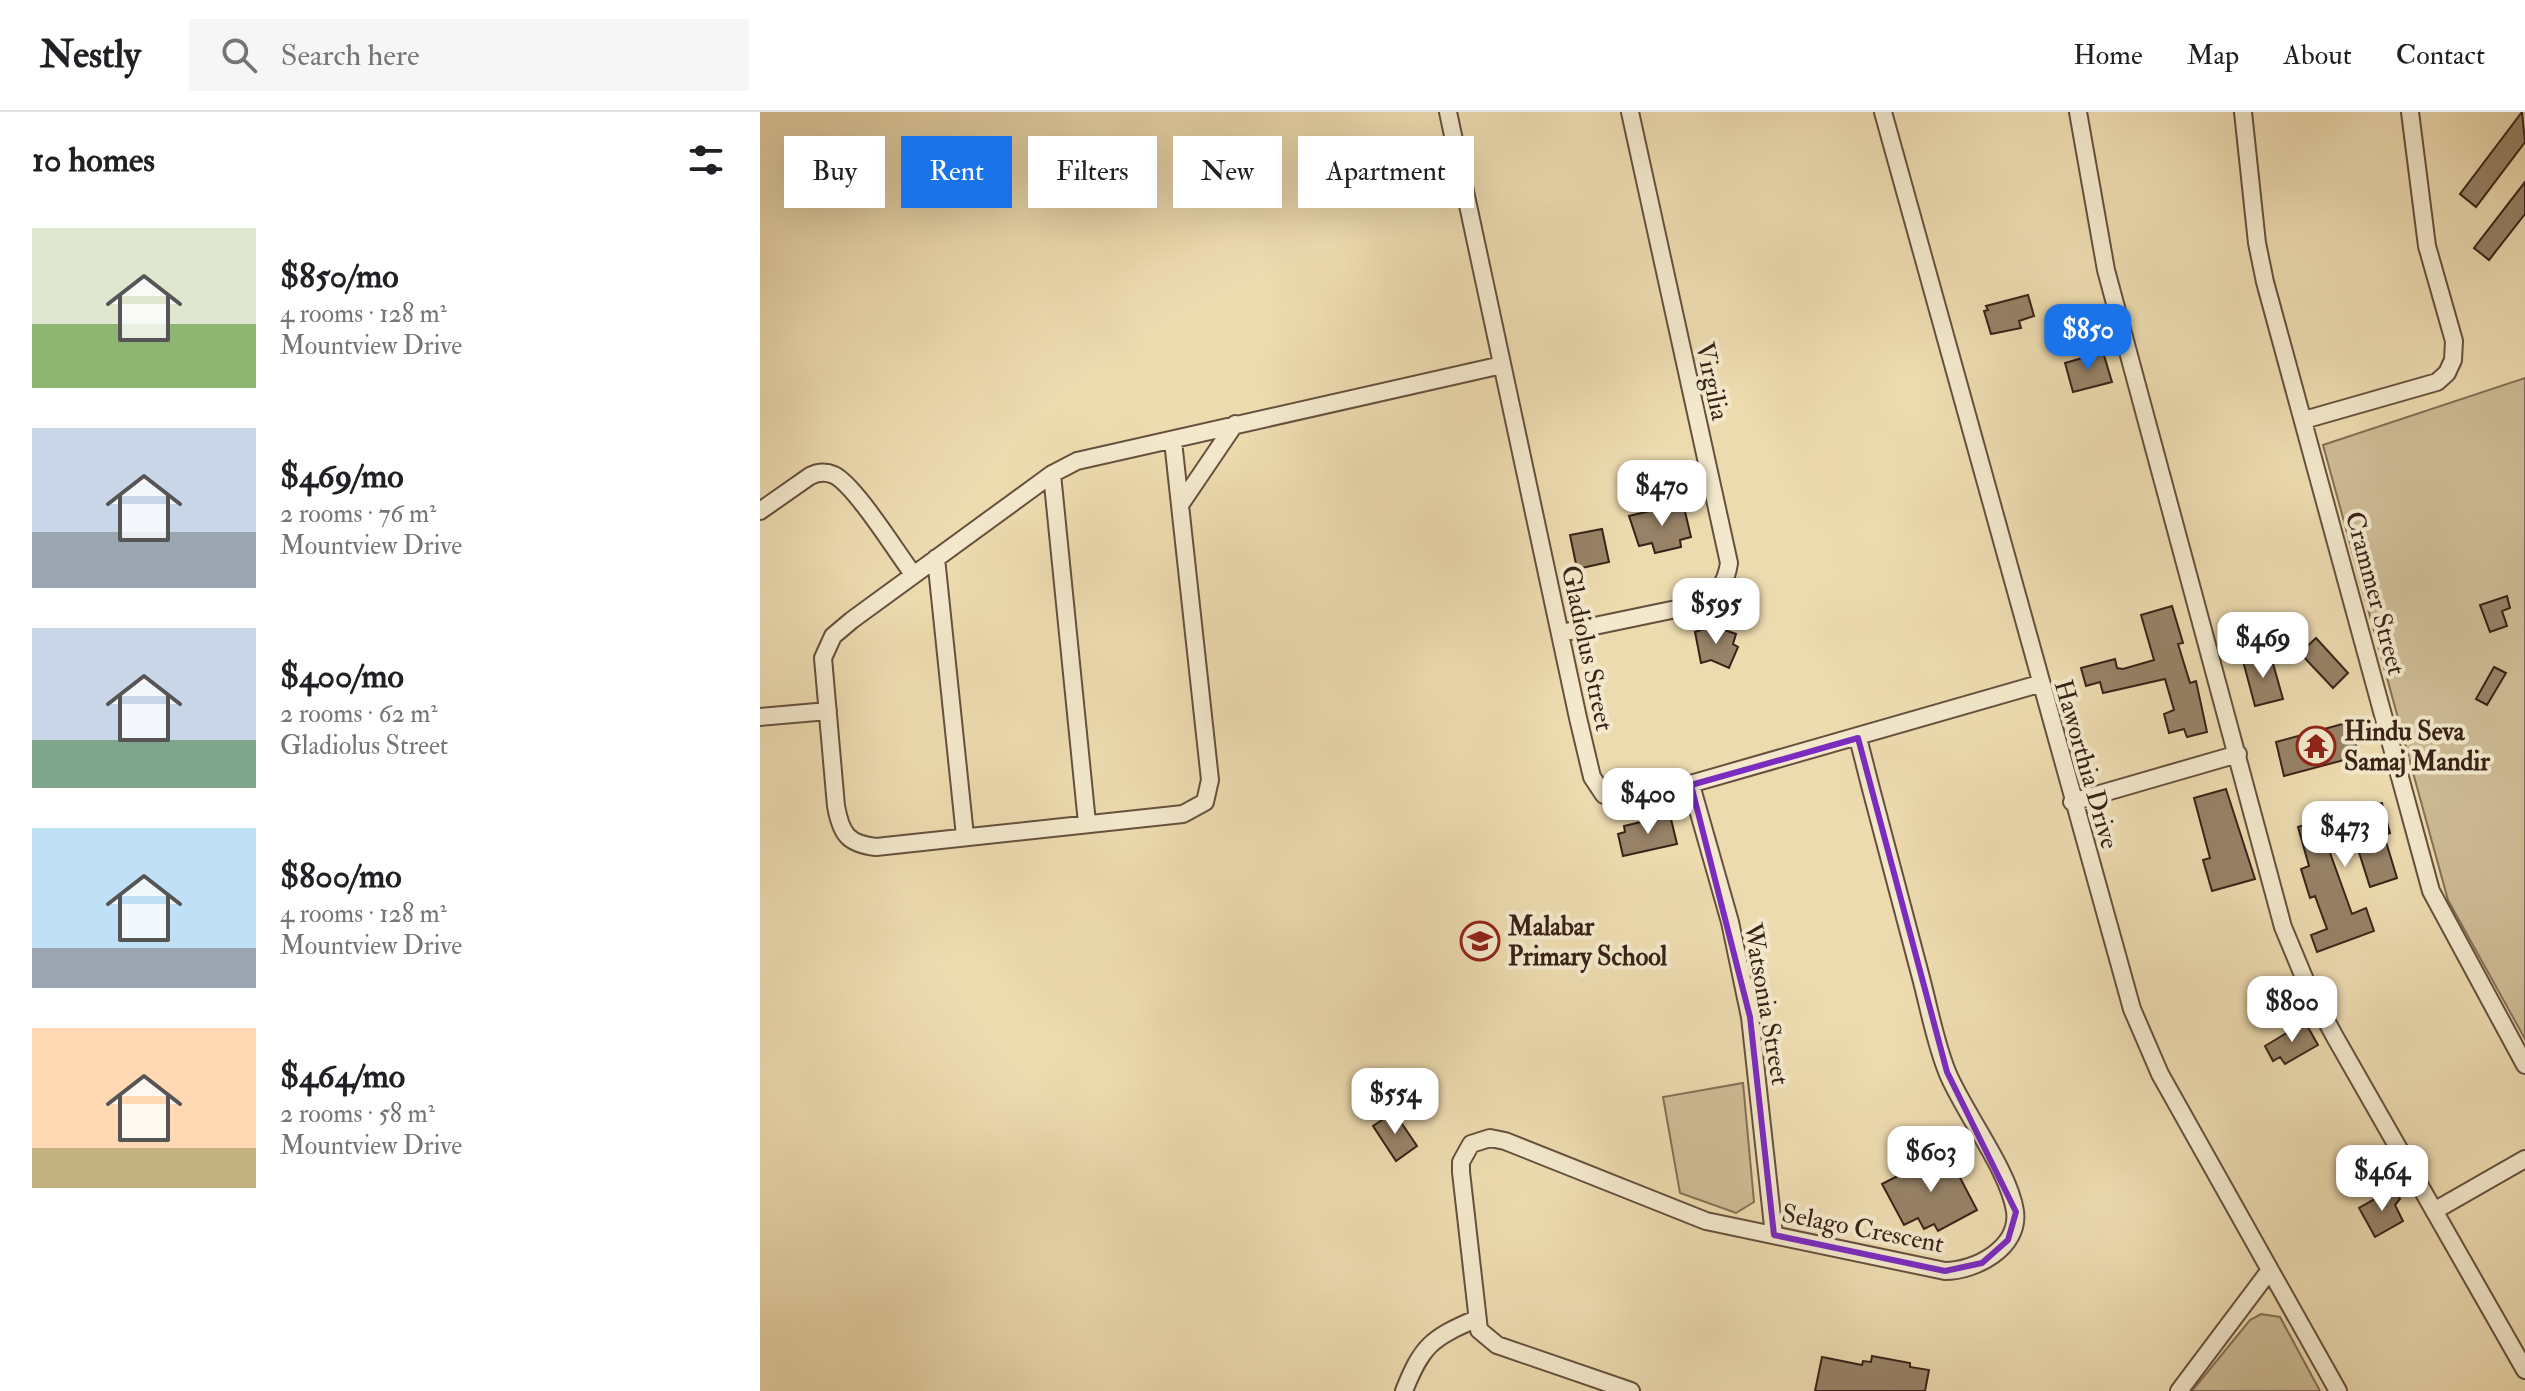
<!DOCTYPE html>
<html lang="en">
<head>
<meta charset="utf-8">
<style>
  body { margin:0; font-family:"IM FELL Double Pica",serif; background:#f6f6f6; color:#202124; height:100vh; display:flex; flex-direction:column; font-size:30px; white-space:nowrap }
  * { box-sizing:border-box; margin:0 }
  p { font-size:26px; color:#757577 }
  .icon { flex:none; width:44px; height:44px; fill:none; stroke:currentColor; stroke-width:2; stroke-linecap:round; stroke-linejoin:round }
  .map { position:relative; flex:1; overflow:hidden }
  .drawer { display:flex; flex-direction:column; background:#fff; width:760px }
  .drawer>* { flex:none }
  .top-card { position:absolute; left:24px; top:24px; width:760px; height:72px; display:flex; gap:16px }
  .price { position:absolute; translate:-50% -68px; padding:0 18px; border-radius:16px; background:#fff; color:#222; font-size:26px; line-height:52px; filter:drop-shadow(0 2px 4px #0008) }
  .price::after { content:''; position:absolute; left:50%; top:48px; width:24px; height:18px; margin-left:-12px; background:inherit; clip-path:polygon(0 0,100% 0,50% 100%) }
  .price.selected { background:#1a73e8; color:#fff }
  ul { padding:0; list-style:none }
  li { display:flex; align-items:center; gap:24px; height:200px; padding:0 32px }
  li span { display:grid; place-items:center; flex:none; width:224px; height:160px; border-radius:0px; color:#555 }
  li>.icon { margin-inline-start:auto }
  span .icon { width:96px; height:96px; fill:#fffc; stroke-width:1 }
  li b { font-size:34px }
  h2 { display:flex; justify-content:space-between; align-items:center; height:96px; padding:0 32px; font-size:34px }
  .tag { padding:0 28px; border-radius:0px; background:#fff; box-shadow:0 8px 32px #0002; font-size:28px; line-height:72px }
  .tag.selected { background:#1a73e8; color:#fff }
  header { display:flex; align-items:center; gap:48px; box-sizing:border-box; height:112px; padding:0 40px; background:#fff; border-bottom:2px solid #e0e0e0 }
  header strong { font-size:38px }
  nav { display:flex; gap:44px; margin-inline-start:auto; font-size:28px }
  .search { width:560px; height:72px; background:#f6f6f6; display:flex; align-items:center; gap:20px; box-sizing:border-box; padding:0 28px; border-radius:0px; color:#757577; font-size:30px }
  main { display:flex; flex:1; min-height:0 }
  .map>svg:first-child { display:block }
  .green { fill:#cebc96; stroke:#846f56; stroke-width:2 }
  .building { fill:#978267; stroke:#392217; stroke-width:2 }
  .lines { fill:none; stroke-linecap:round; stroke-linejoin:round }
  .minor-casing { stroke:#66503d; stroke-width:20 }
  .minor { stroke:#f3e8cc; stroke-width:16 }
  .marked { fill:none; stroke:#7b2cbf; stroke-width:6; stroke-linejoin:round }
  .labels { text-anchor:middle; stroke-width:8; stroke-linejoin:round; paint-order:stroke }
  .street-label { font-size:26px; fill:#392217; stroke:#f3e8cc }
  .poi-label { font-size:26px; font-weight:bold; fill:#392217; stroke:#f3e8cc; text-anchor:start }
</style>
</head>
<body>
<header>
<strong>Nestly</strong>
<div class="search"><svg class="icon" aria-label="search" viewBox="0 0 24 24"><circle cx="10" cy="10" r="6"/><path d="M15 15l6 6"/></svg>Search here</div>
<nav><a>Home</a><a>Map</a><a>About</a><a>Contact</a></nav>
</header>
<main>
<section class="drawer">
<h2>10 homes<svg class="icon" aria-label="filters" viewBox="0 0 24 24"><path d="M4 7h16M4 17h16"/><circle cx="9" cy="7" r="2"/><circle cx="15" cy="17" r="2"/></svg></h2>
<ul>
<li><span style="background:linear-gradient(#dfe7d0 60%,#8fb573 0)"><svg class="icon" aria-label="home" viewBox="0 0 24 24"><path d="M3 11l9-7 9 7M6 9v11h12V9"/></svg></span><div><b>$850/mo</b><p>4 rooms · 128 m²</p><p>Mountview Drive</p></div></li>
<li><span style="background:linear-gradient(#c9d6e8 65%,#9aa5b1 0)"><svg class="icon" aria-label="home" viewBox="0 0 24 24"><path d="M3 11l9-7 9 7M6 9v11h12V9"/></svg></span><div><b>$469/mo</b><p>2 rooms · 76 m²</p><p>Mountview Drive</p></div></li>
<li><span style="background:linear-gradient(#c9d6e8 70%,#7fa58c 0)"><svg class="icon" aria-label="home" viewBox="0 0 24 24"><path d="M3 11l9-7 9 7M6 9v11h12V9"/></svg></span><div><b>$400/mo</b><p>2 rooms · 62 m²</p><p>Gladiolus Street</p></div></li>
<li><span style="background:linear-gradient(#bfe0f5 75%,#9aa5b1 0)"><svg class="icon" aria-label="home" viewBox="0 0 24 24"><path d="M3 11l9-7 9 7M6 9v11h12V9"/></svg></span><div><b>$800/mo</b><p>4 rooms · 128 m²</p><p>Mountview Drive</p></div></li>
<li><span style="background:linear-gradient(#ffd9b3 75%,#c2b280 0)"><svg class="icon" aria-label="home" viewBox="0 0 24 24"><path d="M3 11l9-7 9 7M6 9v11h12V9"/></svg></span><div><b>$464/mo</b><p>2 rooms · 58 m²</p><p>Mountview Drive</p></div></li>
</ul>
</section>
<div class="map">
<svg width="1765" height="1279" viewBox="0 0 1765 1279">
  <rect width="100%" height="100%" fill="#eddbb0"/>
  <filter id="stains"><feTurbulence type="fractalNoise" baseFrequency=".0025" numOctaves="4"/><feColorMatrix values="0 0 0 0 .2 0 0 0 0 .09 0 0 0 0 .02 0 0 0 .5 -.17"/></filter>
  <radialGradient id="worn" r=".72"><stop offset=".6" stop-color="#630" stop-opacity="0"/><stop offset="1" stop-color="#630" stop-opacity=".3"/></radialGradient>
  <path class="green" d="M1765,266v661l-77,-139 -125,-455z
    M983,971l11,119 -18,11 -56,-20 -17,-96z
    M1501,1202l19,3 40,74h-128l58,-71z"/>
  <path class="building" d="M1762,0l3,30 -49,65 -16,-13z
    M1765,70v32l-36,46 -15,-12z
    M1268,183l6,21 -15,5 2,7 -30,6 -7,-23 4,-1 -2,-4z
    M1343,240l9,30 -39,10 -8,-29z
    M923,391l8,34 -11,3 1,7 -26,6 -3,-10 -13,3 -10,-30z
    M842,417l7,33 -32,7 -7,-34z
    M1747,484l3,12 -8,3 5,15 -17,6 -10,-27z
    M1412,494l11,37 -5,1 12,39 6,-2 11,51 -20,5 -3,-8 -15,4 -5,-19 10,-4 -9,-31 -62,14 -3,-11 -14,4 -5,-18 34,-9 2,9 6,1 31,-9 -13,-45z
    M953,514l23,8 -3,10 5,3 -9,21 -18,-8 -10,3 -6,-31z
    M1556,526l32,35 -15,15 -33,-35z
    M1510,541l13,46 -28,7 -12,-45z
    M1734,555l12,6 -19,32 -11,-6z
    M1590,610l9,34 -75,20 -8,-34z
    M1466,677l29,90 -43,12 -9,-31 7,-2 -16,-60z
    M1622,691l8,30 -6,2 13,43 -27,9 -14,-44 -27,7 23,64 14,-6 8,23 -57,21 -6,-17 16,-6 -12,-33 -5,2 -9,-29 8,-3 -11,-39z
    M910,703l7,29 -54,12 -5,-22 7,-2 -1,-6z
    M1545,910l13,23 -33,19 -5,-7 -7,4 -8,-15z
    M634,1000l23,34 -21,15 -23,-35z
    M1186,1039l31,59 -39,21 -4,-7 -10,5 -6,-11 -14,7 -22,-41z
    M1634,1076l6,11 -5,6 8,16 -28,16 -16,-29z
    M1112,1244l38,7v4l19,3 -4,21h-110l7,-34 40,8 1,-4 8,1z"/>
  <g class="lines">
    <g class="minor-casing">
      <path id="minor" d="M688,0l130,606 14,59 12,18 27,6 408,-117
        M1123,0l249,897 28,65 178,317
        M1318,0l28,158 177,657 25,60 27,50 190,333
        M1483,0l14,131 8,39 166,609 94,174
        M1544,308l133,-38 10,-9 6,-13 1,-19 -27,-95 -17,-134
        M413,329l37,339 -5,22 -22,12 -307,33c-28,-3 -35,-13 -40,-41l-13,-148 10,-22 19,-16 200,-146 25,-13 425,-96
        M292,362l35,349
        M420,393l55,-81
        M0,399l50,-35c8,-4 15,-5 24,-1 21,10 63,78 79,99
        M176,446l29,278
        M801,521l139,-29c18,-11 26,-20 29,-41l-99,-451
        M0,605l68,-6
        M931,673l39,137 20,95 24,218
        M1312,690l166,-48
        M1674,1099l91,-52
        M644,1279c18,-45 27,-53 72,-72
        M871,1279l-134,-46 -18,-15 -18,-158v-10l10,-18 19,-6 15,3 201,80 239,50c30,0 75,-23 70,-60 -6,-40 -50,-97 -67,-137 -13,-31 -19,-67 -28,-100 -21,-78 -42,-157 -62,-236
        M1419,1279l91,-121"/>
    </g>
    <use href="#minor" class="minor"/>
  </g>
  <path class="marked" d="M1098,626l89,334 69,140 -8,28 -26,23 -37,8 -171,-36 -24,-218 -59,-232z"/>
  <defs>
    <g id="temple-ring" transform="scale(2)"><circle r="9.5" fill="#f3e8cc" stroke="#8f2418" stroke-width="1.5"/><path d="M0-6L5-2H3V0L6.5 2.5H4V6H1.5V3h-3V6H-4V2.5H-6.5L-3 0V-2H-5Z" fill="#8f2418"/></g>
    <g id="school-ring" transform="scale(2)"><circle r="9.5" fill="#f3e8cc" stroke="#8f2418" stroke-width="1.5"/><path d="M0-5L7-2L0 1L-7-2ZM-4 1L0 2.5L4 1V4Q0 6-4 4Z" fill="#8f2418"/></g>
  </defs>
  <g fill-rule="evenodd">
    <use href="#temple-ring" x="1556" y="634"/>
    <use href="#school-ring" x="720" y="829"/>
  </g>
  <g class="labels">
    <g class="street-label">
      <text transform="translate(953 269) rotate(78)" y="9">Virgilia</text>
      <text transform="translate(1616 481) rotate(75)" y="9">Crammer Street</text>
      <text transform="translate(828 536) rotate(78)" y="9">Gladiolus Street</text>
      <text transform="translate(1327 652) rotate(74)" y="9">Haworthia Drive</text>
      <text transform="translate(1007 892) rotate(80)" y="9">Watsonia Street</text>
      <text transform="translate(1103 1116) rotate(11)" y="9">Selago Crescent</text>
    </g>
    <g class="poi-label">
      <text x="1584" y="628">Hindu Seva<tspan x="1584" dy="30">Samaj Mandir</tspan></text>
      <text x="748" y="823">Malabar<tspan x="748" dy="30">Primary School</tspan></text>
    </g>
  </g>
  <rect width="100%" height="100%" filter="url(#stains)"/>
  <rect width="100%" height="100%" fill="url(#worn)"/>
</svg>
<b class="price selected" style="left:1328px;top:260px">$850</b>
<b class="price" style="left:902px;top:416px">$470</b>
<b class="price" style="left:956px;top:534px">$595</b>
<b class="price" style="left:1503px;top:568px">$469</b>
<b class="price" style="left:888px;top:724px">$400</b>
<b class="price" style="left:1585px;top:757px">$473</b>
<b class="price" style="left:1532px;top:932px">$800</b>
<b class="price" style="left:635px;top:1024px">$554</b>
<b class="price" style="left:1171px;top:1082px">$603</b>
<b class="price" style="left:1622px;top:1101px">$464</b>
<div class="top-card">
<a class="tag">Buy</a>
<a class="tag selected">Rent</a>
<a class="tag">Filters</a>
<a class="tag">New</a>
<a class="tag">Apartment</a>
</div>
</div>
</main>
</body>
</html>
